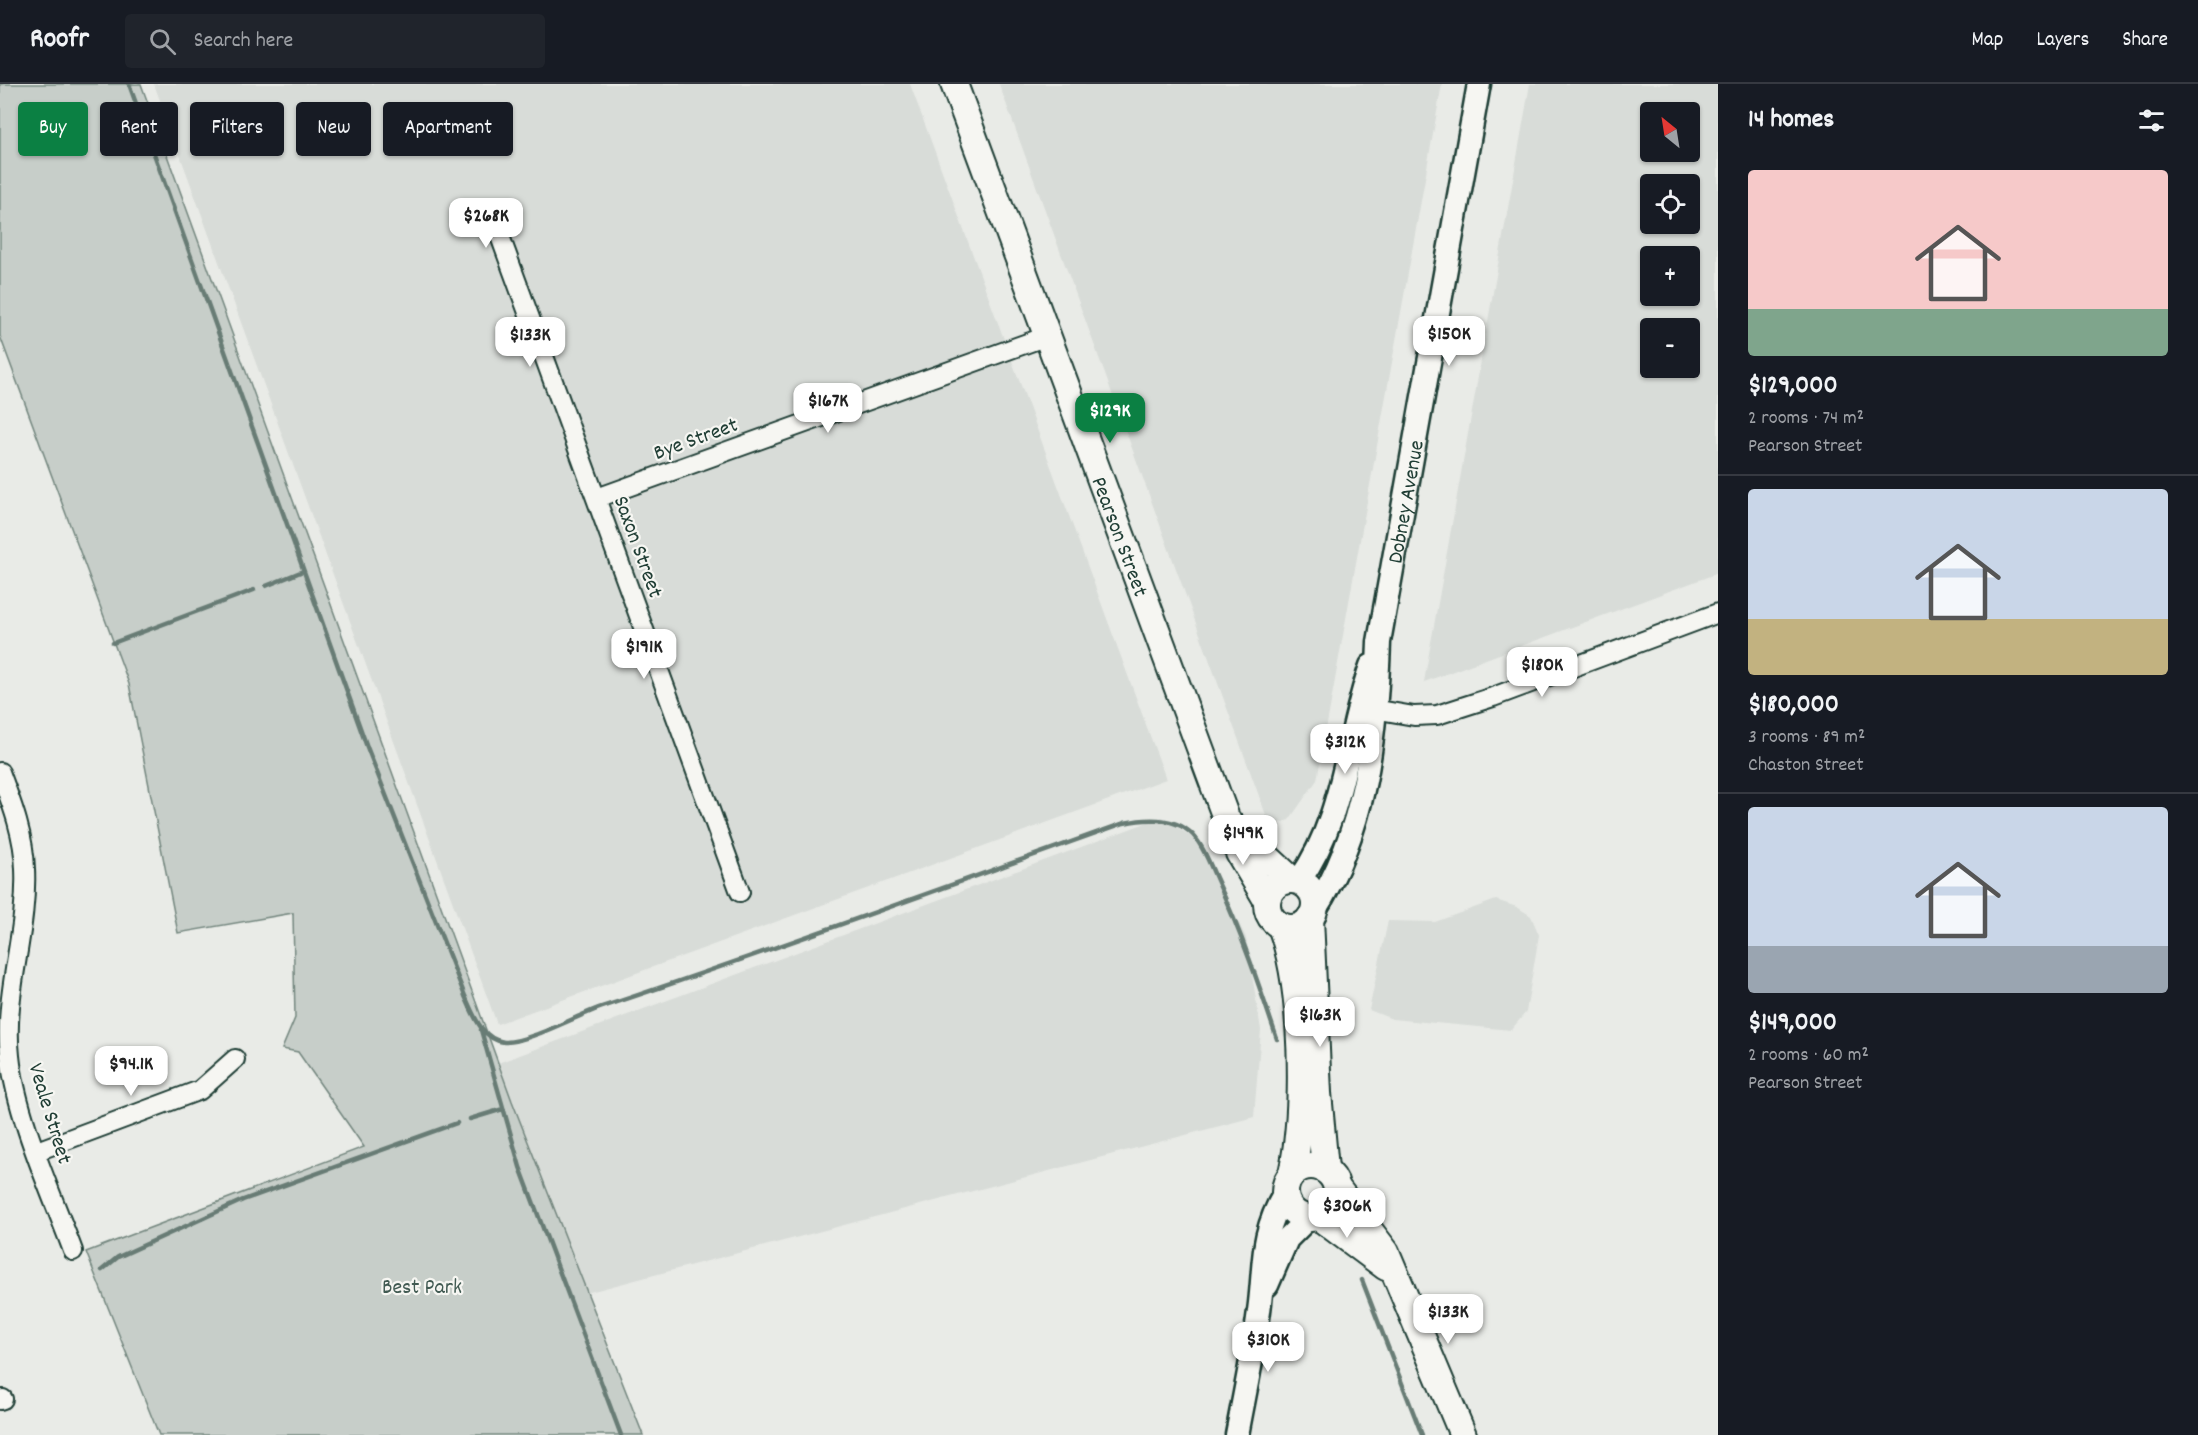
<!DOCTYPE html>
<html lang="en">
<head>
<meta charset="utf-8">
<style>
  body { margin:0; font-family:Dekko,sans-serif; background:#20242c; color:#f1f3f6; height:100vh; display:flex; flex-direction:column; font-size:22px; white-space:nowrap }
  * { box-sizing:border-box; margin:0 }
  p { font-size:20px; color:#9ea1a6 }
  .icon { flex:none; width:33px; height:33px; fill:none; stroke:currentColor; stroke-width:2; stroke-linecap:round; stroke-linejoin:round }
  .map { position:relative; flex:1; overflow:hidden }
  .sheet { display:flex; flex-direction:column; background:#171b24; width:480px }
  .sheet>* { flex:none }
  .top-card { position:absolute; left:18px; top:18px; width:570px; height:54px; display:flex; gap:12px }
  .needle { width:39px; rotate:330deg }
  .buttons { position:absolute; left:1640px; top:18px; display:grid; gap:12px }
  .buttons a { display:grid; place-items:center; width:60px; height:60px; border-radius:6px; background:#171b24; box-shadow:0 2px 4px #0004; font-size:30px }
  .price { position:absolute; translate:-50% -51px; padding:0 14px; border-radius:12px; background:#fff; color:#222; font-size:20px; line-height:39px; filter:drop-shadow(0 2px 3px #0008) }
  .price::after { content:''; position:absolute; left:50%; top:36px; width:18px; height:14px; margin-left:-9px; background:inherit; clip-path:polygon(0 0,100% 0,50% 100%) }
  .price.current { background:#0b8043; color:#fff }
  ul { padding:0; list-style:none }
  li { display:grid; align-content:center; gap:12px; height:318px; padding:0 30px }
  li+li { border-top:2px solid #363941 }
  li span { display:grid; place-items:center; height:186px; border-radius:6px; color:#555 }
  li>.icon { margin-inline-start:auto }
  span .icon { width:108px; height:108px; fill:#fffc; stroke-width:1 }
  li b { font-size:26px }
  h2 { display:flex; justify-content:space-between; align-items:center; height:72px; padding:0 30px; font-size:26px }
  .chip { padding:0 21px; border-radius:6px; background:#171b24; box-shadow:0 2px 4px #0004; font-size:21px; line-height:54px }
  .chip.current { background:#0b8043; color:#fff }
  header { display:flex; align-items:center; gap:36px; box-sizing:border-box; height:84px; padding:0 30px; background:#171b24; border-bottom:2px solid #363941 }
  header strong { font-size:28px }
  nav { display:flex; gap:33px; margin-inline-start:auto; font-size:21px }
  .search { width:420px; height:54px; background:#20242c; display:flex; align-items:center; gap:15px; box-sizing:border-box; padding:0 21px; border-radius:6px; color:#9ea1a6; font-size:22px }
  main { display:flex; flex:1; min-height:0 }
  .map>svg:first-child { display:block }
  .built { fill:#d8dcd8; fill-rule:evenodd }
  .green { fill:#c7cec9; stroke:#73867e; stroke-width:1.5 }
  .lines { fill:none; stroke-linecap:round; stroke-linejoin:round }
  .stream { stroke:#687c75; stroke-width:4.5 }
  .minor-casing { stroke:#1f3d34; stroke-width:22 }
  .tertiary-casing { stroke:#1f3d34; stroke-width:27 }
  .secondary-casing { stroke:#1f3d34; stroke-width:30 }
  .minor { stroke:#f6f6f2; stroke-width:18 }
  .tertiary { stroke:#f6f6f2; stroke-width:22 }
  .secondary { stroke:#f6f6f2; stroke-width:26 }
  .labels { text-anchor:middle; stroke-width:4.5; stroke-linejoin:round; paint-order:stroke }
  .street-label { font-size:22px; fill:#1f3d34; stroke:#f6f6f2 }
  .park-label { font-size:22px; fill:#415a52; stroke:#f6f6f2 }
</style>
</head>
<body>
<header>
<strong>Roofr</strong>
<div class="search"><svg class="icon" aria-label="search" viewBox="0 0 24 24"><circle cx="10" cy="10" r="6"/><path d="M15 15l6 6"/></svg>Search here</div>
<nav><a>Map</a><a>Layers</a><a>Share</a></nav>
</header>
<main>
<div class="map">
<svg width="1718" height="1351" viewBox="0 0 1718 1351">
  <rect width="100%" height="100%" fill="#e9ebe7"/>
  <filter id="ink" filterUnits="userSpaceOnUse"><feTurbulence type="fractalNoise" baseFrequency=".0167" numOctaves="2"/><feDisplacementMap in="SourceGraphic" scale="12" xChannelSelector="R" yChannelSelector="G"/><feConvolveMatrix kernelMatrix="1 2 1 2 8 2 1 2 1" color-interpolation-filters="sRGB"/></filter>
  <g filter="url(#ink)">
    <path class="built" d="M154,0h756l256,695 -669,245z
      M999,0h443l-125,696 -28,40 -19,6z
      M1530,0h188v489l-294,109zM1689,28v40h-39v-40zM1689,100v40h-39v-40zM1650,172h39v40h-39zM1650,244h39v40h-39z
      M1162,733l39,26 45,95 15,92 -7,87 -668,176 -88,-230z
      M1496,816l21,7 14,9 8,19 -13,77 -15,18 -119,-11 -23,-9 19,-89 47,1z"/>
    <path class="green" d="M0,0h141l371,1017 131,334h-484l-73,-183 278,-105 -66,-95 -16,-3 13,-31 -2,-105 -115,20 -49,-249 -129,-348z"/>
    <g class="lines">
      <path class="stream" d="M129,0l238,663 98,249c8,17 16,43 39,46 21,2 74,-27 98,-35 175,-58 348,-122 522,-184 23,-5 51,-7 69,12 11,12 17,30 24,45 24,52 42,105 60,159
        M266,502l37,-15
        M113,559l141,-53
        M481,946l39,137 101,268
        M470,1035l33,-10
        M102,1186l16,-13 125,-57 214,-77
        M1362,1196l60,155"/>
      <g class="minor-casing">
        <path id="minor" d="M493,133l247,675
          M597,414l450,-162
          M1362,623l52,9 23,-1 56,-18 225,-84
          M0,688c12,32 24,63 25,97 3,63 -22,125 -15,187 6,60 42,138 63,195
          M37,1067l163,-61 35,-31
          M0,1316l3,-1"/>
      </g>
      <g class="tertiary-casing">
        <g id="tertiary">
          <path d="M1299,797c47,-67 46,-140 72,-215"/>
          <path id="s1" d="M1314,827c52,-80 62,-176 65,-269l100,-558"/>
          <path d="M1267,1201l20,-46 21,-21"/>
          <path d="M1237,1351c8,-44 18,-88 23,-132 5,-44 1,-69 25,-110"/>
        </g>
      </g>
      <g class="secondary-casing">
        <g id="secondary">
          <path id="s2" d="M954,0l285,769 28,47"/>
          <path d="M1232,741l60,55"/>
          <circle cx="1291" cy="820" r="24"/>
          <path d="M1310,834l8,175 7,76"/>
          <path d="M1281,842c23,63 25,183 11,248"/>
          <circle cx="1311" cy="1108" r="26"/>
          <path d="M1337,1104l49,64 77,183"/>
          <path d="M1319,1133l67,50"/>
        </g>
      </g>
      <use href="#minor" class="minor"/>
      <use href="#tertiary" class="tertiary"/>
      <use href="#secondary" class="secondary"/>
    </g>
  </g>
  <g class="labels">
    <g class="street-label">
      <text transform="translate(695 353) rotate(-20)" y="8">Bye Street</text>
      <text dy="8" stroke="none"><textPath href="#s1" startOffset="423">Dobney Avenue</textPath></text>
      <text dy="8" stroke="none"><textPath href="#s2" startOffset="482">Pearson Street</textPath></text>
      <text transform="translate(640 462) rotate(70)" y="8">Saxon Street</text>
      <text transform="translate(52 1029) rotate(73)" y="8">Veale Street</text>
    </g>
    <g class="park-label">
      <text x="422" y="1209">Best Park</text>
    </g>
  </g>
</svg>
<div class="buttons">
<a><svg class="needle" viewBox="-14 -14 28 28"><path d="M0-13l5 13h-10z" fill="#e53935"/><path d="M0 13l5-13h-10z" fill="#9ea1a6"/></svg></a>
<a><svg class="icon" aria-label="locate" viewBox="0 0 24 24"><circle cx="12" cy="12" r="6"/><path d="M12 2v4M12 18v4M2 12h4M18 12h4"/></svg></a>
<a>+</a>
<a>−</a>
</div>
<b class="price" style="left:486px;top:165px">$268K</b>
<b class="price" style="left:1449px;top:283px">$150K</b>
<b class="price" style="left:530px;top:284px">$133K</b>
<b class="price" style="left:828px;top:350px">$167K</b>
<b class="price current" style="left:1110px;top:360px">$129K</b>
<b class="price" style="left:644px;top:596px">$191K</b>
<b class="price" style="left:1542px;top:614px">$180K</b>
<b class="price" style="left:1345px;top:691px">$312K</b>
<b class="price" style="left:1243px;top:782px">$149K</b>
<b class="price" style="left:1320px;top:964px">$163K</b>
<b class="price" style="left:131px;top:1013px">$94.1K</b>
<b class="price" style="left:1347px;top:1155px">$306K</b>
<b class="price" style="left:1448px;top:1261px">$133K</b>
<b class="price" style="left:1268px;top:1289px">$310K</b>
<div class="top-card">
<a class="chip current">Buy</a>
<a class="chip">Rent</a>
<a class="chip">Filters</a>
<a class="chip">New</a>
<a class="chip">Apartment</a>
</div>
</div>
<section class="sheet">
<h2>14 homes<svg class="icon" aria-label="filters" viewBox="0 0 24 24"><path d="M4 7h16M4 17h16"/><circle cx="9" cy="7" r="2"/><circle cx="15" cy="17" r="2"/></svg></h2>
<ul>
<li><span style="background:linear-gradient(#f6c9c9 75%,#7fa58c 0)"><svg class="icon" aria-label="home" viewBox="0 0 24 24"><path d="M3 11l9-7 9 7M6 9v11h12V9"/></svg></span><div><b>$129,000</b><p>2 rooms · 74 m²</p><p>Pearson Street</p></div></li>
<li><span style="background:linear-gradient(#c9d6e8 70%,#c2b280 0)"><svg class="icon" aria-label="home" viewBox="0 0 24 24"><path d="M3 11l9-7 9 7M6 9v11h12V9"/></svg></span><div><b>$180,000</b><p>3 rooms · 89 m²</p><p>Chaston Street</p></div></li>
<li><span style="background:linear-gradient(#c9d6e8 75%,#9aa5b1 0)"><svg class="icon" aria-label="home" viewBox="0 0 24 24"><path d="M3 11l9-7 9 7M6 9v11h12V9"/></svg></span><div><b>$149,000</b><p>2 rooms · 60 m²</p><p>Pearson Street</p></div></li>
</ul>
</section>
</main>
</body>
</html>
